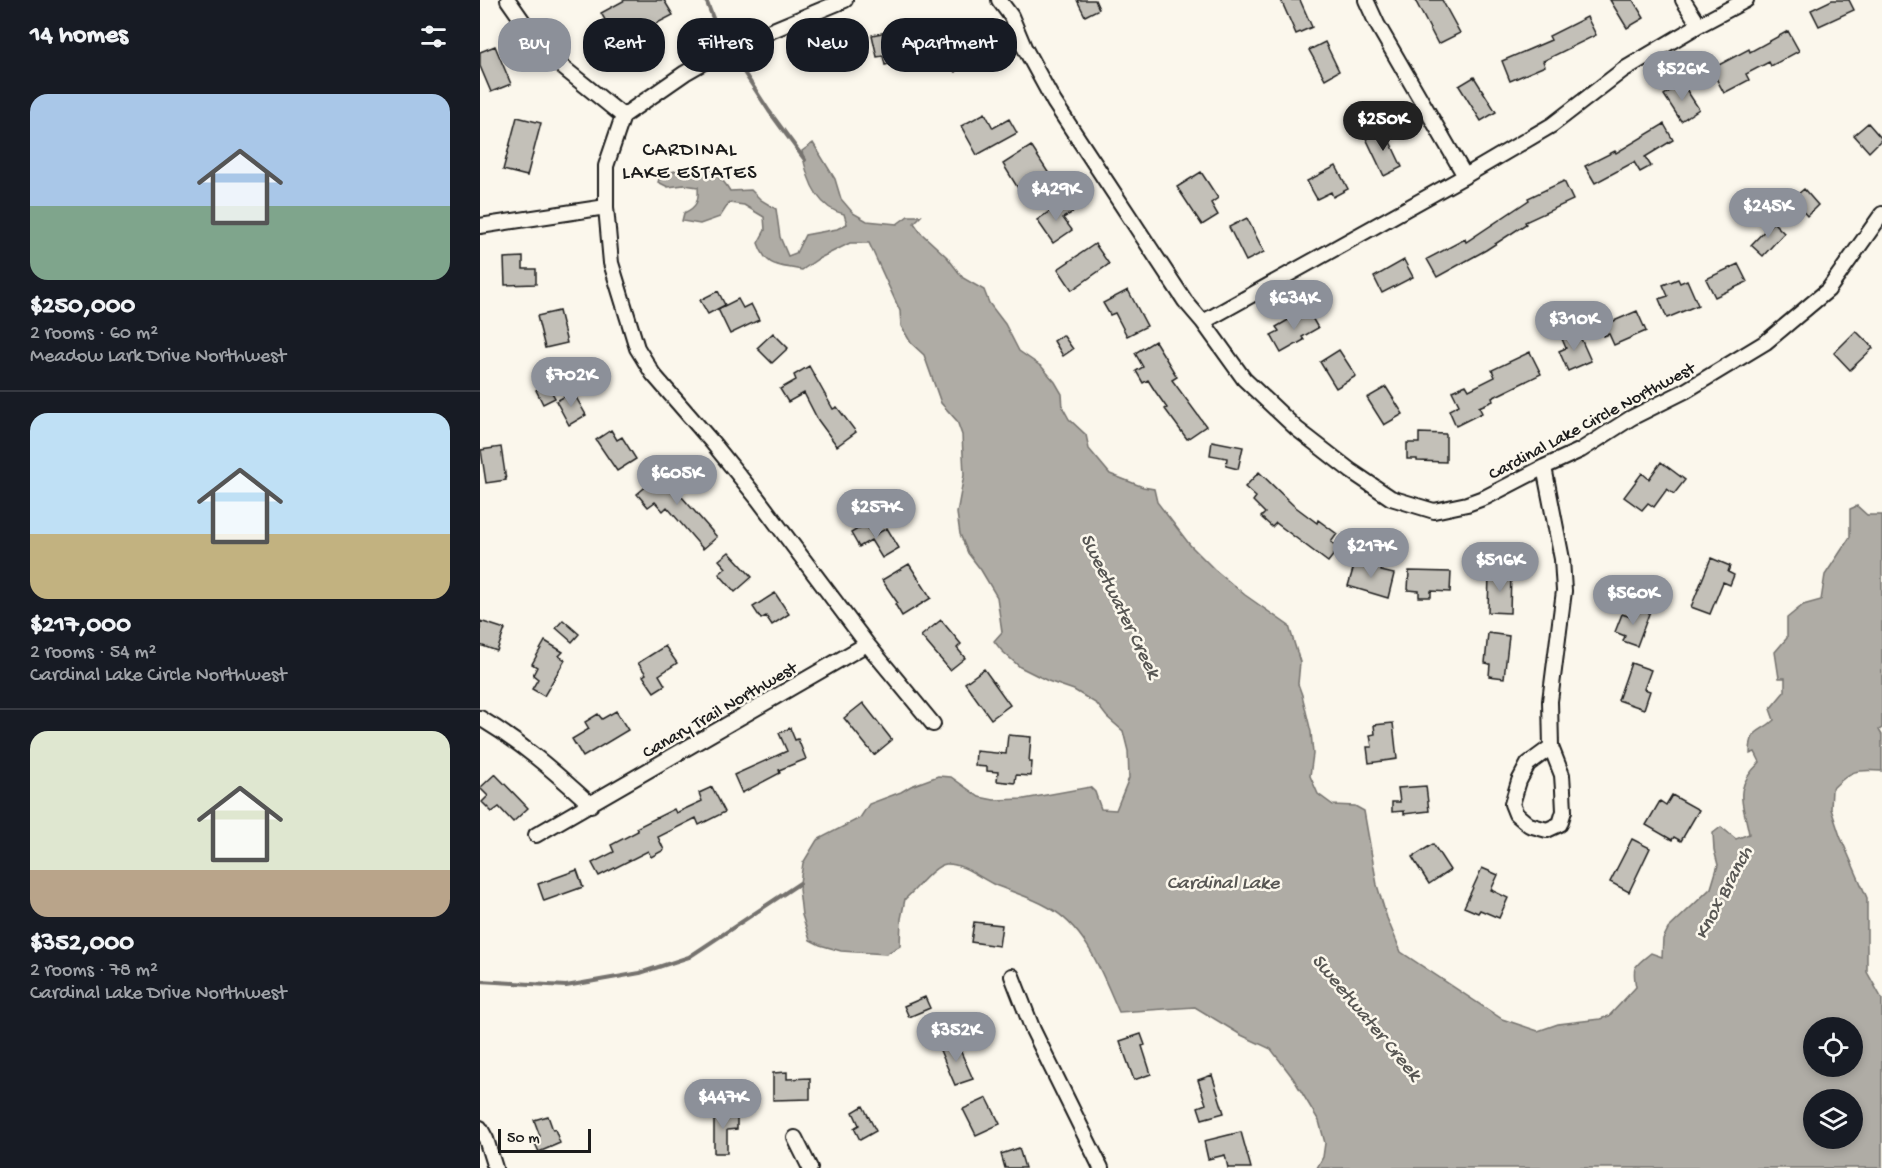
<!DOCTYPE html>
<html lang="en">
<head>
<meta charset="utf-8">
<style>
  body { margin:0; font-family:"Gochi Hand",sans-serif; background:#20242c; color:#f1f3f6; height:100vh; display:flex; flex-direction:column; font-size:22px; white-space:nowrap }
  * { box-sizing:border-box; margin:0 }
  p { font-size:20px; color:#9ea1a6 }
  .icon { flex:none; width:33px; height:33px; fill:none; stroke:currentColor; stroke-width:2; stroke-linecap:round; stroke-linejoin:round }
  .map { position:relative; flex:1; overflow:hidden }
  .sheet { display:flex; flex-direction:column; background:#171b24; width:480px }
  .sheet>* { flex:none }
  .top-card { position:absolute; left:18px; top:18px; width:570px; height:54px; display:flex; gap:12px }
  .buttons { position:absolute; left:1323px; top:1017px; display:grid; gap:12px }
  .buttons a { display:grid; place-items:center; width:60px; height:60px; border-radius:50%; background:#171b24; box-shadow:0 3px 9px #0003; font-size:30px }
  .scale { position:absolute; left:18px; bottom:15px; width:93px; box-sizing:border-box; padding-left:6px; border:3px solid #1c1c1c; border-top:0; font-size:16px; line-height:21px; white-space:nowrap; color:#1c1c1c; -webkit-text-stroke:4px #fbf7ec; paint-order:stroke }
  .price { position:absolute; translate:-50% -51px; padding:0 14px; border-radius:21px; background:#8c9099; color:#fff; font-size:20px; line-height:39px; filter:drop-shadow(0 2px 3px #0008) }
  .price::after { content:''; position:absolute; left:50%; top:36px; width:18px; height:14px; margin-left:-9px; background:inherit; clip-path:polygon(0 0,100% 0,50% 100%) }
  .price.selected { background:#222; color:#fff }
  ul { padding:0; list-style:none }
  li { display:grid; align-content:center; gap:12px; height:318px; padding:0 30px }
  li+li { border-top:2px solid #363941 }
  li span { display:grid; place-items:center; height:186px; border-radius:18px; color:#555 }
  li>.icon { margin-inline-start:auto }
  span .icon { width:108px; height:108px; fill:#fffc; stroke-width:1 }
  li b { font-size:26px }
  h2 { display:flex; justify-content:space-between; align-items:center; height:72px; padding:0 30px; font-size:26px }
  .chip { padding:0 21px; border-radius:24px; background:#171b24; box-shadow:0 3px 9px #0003; font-size:21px; line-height:54px }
  .chip.selected { background:#8c9099; color:#fff }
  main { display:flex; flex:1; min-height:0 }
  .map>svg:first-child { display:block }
  .water { fill:#afaca5; stroke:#74726e; stroke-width:1.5; fill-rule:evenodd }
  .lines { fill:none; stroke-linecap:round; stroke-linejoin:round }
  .stream { stroke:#74726e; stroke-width:4 }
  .building { fill:#c3c0b8; stroke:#1c1c1c; stroke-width:1.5 }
  .minor-casing { stroke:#1c1c1c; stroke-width:18 }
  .minor { stroke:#fbf7ec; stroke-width:14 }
  .labels { text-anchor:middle; stroke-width:5; stroke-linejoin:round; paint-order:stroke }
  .street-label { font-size:18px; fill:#1c1c1c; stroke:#fbf7ec }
  .neighbourhood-label { font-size:20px; letter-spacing:1.5px; fill:#1c1c1c; stroke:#fbf7ec }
  .water-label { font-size:20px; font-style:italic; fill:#575653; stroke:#fbf7ec }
</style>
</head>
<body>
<main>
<section class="sheet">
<h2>14 homes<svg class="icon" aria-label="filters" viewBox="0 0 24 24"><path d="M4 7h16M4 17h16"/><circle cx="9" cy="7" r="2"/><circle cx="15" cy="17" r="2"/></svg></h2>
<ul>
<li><span style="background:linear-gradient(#a9c7e8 60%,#7fa58c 0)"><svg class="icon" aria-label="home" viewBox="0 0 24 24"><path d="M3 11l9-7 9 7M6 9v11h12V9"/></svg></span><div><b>$250,000</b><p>2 rooms · 60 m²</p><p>Meadow Lark Drive Northwest</p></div></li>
<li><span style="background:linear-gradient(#bfe0f5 65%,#c2b280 0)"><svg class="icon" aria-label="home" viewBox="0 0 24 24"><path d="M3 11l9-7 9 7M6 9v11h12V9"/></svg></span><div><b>$217,000</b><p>2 rooms · 54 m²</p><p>Cardinal Lake Circle Northwest</p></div></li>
<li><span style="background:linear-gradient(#dfe7d0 75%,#b9a48a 0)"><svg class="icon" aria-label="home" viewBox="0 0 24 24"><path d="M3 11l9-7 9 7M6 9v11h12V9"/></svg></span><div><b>$352,000</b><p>2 rooms · 78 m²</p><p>Cardinal Lake Drive Northwest</p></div></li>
</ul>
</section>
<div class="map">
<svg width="1402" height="1168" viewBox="0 0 1402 1168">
  <rect width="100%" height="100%" fill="#fbf7ec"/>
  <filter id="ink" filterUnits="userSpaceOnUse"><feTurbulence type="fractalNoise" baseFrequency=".0167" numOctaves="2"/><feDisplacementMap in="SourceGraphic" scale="12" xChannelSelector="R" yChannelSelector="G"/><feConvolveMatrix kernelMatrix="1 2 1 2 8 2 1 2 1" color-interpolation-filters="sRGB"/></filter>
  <g filter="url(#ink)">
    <path class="water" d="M333,143l22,36 6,20 12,14 14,8 30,3 11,-8h13l-7,7 7,10 26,24 16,21 21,12 5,13 16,21 14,27 23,16 13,15 7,12 1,14 6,11 17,16 3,14 21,25 33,13 11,2 3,13 33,43 24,24 31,26 44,31 11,36 -2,22 4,11 9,37 2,22 -3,22 8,18 15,11 22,1 9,5 13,74 10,33 14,34 101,67 36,12 20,-7 42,-5 9,-3 27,-29c-4,-22 -2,-20 15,-34l11,4 1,-18 5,-10 43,-41 7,-23 -4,-15 -1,-17 8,-6 15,12 13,-5c-6,-33 -17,-45 11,-72l-5,-10 -5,2c0,-26 9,-20 24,-34l-4,-11 15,-18v-13h-6l-4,-26 12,-14v-20l16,-13 18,-5 4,-25 25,-38v-28l7,-3 10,9h15v213l-3,2 3,5v36c-26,-2 -31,-1 -50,18l-1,20 9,27 27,62v74l15,27v169h-565l6,-11 2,-14 -6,-22 -26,-43 -22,-29 -30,-14 -46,-28 -76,5c-17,-38 -32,-84 -71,-105 -17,-10 -37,-15 -55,-23 -14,-7 -31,-21 -47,-20 -12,1 -31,27 -41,35l-4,20 -1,27 -14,8 -45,-3 -21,-6 -10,-5 -8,-25 -3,-26 4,-26 14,-23 43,-22 9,-14 32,-12 10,-6 27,-10 13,1 28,20 15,3 30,-1 66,-12 5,5 6,17 15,1 13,-32 -1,-27 -5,-20 -16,-14 -10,-13 -23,-14 -26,-9 -28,-14 -18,-16 -8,-10 8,-9 -5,-35 -16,-27 -13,-17 -8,-19 -3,-21 7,-38 -2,-40 -5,-14 -16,-18 -17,-48 -13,-12 -10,-17 -1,-15 -31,-68h-19l-32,16 -16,11c-23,-5 -35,-1 -44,-27l7,-13 -1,-13 -20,-12 -15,-2 -9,14 -20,7 -18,-3 2,-8c13,-6 15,-12 14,-26l-14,-2 -16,2 -10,-5 2,-6c29,-11 52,-16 70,15l21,-1 10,10 15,9 4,28 8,19 8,-3 9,-18 32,-6 10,-5 -3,-10c-28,-6 -38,-38 -42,-63zM1334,1028h38v38h-38zM1334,1100h38v38h-38z"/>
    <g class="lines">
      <path class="stream" d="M226,0l10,26 8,7
        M256,60l33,51 36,49
        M0,981l86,5 74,-13 49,-16 111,-74"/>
    </g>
    <path class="building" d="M145,0h39l9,15 -31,16 -7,-12 -23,13 -11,-19z
      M597,0h18l4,9 -14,7z
      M801,0h19l12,27 -16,7z
      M935,0h27l18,33 -22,11z
      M1130,0h23l11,18 -17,10z
      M1352,0h17l5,10 -35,16 -8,-16z
      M1107,17l9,18 -53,26 2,5 -35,15 -8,-20 49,-21 -2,-4z
      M1308,31l11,20 -28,15 -2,-4 -23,12 3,6 -25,13 -13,-24 38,-20 1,3z
      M407,32l1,6 16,-4 6,29 -12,3 -1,-4 -12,3 -2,-9 -6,1 -5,-22z
      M471,38l19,18 -15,16 -19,-18z
      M845,42l14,29 -14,8 -16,-29z
      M15,46l16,38 -20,8 -11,-26v-14z
      M994,77l22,35 -15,9 -22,-35z
      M1202,83l17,26 -18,12 -17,-26z
      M505,113l8,15 16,-9 8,14 -40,22 -16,-29z
      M37,117l24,6 -14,53 -24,-6z
      M1388,123l14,16 -13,13 -15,-17z
      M1184,124l9,16 -28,17 6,9 -11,6 -6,-10 -39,21 -10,-17 30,-15 1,2z
      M903,127l19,40 -18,9 -19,-40z
      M551,146l22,34 -29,18 -21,-34z
      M856,166l12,23 -15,8 -2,-5 -14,7 -10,-18z
      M721,172l17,26 -7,5 7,12 -16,10 -25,-38z
      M1084,181l9,19 -48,22 1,2 -40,26 -49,27 -10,-18 38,-20 1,3 63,-42 -1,-2z
      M1324,189l14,16 -11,11 -15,-17z
      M585,201l8,11 -10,6 9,12 -19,13 -16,-23z
      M767,218l17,34 -18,9 -17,-34z
      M1293,222l11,11 -21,23 -12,-11z
      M615,244l14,20 -37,26 -14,-21z
      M43,257v12h13v15l-31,1 -1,-27z
      M924,260l9,17 -31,16 -8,-16z
      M1258,264l9,18 -32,15 -9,-18z
      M1198,279l2,4 7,-3 11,25 -31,13 -8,-19 9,-3 -5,-11z
      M648,290l19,36 -20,10 -12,-23 -5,2 -7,-12z
      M238,291l7,14 -17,9 -8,-14z
      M258,299l5,9 8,-4 8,16 -29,14 -12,-25z
      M827,309l11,19 -16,9 2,3 -23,13 -10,-18 8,-4 -3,-4z
      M79,311l8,32 -22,5 -8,-32z
      M1157,311l9,20 -32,14 -5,-11 -5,2 -4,-9z
      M1376,331l17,17 -23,22 -16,-17z
      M1098,332l13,29 -23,10 -9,-20 7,-3 -4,-9z
      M293,333l15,15 -16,15 -15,-15z
      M583,335l10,14 -10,7 -9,-15z
      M675,341l22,36 -5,3 34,46 -19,13 -22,-30 2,-1 -12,-17 -7,-11 -5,3 -7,-12 7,-4 -8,-14z
      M859,350l17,26 -20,12 -16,-26z
      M1050,352l11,22 -49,24 1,3 -14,6 3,6 -26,13 -7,-16 10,-5 -7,-14 14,-6 3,5 26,-13 -3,-7z
      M329,366l24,43 4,-2 19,25 -19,14 -19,-26 -14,-27 -16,9 -8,-13 16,-9 -2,-5z
      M67,384l8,14 -12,6 -7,-14z
      M906,387l17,27 -19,11 -17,-27z
      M93,392l13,23 -17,10 -13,-24z
      M131,430l6,10 5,-3 14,22 -19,12 -21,-31z
      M939,433l27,1v28l-29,-1v-2h-10v-16h12z
      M732,441l31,6 -5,22 -12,-3 1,-8 -17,-3z
      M21,447l5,33 -20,3 -5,-33z
      M1181,462l24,18 -11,14 -7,-5 -13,18 -6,-4 -6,7 -18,-13 18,-24 7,6z
      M188,468l13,16 -6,5 42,48 -14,12 -36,-42 -4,4 -8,-9 -7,5 -11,-13z
      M779,472l34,33 24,18 1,-3 19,14 -6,8 8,6 -11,14 -52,-39 -4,4 -11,-10 4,-4 -12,-12 3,-4 -11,-10z
      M386,524l7,12 14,-8 12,20 -17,10 -11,-18 -12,7 -8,-14z
      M249,552l23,25 -17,15 -16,-18 7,-6 -7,-8z
      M1231,558l19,8 -2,6 6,3 -4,10 -7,-3 -13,32 -19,-7z
      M876,559l26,8 -1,4 13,3 -6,24 -40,-12z
      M429,564l22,34 -29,18 -7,-12 2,-2 -15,-22z
      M929,571l42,1 -1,20 -19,-1v6h-12v-6l-11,-1z
      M1009,573h22l-1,40 -22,-1z
      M295,593l14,21 -17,11 -6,-9 -5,3 -8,-12z
      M1155,606l15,5 -13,35 -14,-5 2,-5 -10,-4 7,-18 9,3z
      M83,620l16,14 -7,8 -16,-14z
      M461,620l20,24 -4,4 8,10 -15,12 -29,-34z
      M0,621l25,8 -8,22 -17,-6z
      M1008,633l21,3 -5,42 -15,-2 1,-12 -5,-1z
      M65,641l18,11 -4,4 6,4 -21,36 -12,-7 6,-10 -5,-4 4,-8 -5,-3z
      M185,646l12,17 -18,12 6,10 -11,7 -11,-16 3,-2 -8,-11z
      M1151,663l20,7 -7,19 6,2 -6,18 -26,-9z
      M504,669l26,36 -19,14 -26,-36z
      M383,703l29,37 -18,15 -30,-37z
      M136,711l12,19 -45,27 -11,-18 17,-10 -4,-7 13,-8 4,5z
      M913,723l4,36 -28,4 -2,-16h5l-2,-12 5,-1 -1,-9z
      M310,728l5,12 3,-1 8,20 -27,11 1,3 -38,20 -8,-18 53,-24 -8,-18z
      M528,735l23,2 -2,25h3l-1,14 -15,-1 -1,8 -18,-2 1,-9 -11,-1v-4l-12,-1 1,-15 30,3z
      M15,774l33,34 -15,14 -14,-15 -7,5 -10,-10 6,-6 -8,-8z
      M946,786l3,25 -25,3v-3l-12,1v-10h8l-2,-14z
      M232,787l13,25 -26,13 -3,-7 -38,19 6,13 -13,7 -3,-6 -49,25 -7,-13 22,-11 -3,-7 27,-14 -2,-3 38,-19 2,4 26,-12 -3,-8z
      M1192,795l27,15 -18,31 -7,-4 -2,3 -26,-15 14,-24 6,4z
      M1152,839l18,9 -21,44 -19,-10z
      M953,844l17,26 -21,14 -17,-27z
      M1002,868l16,7 -7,15 17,8 -9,20 -19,-8 -2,3 -14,-6z
      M97,870l6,17 -39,14 -6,-17z
      M494,922l28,3 -3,21 -28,-4z
      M445,997l5,11 -21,9 -5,-11z
      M661,1034l4,11 -3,1 9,28 -17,6 -14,-39z
      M476,1041l17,38 -18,6 -16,-37z
      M307,1072v7l23,-1v21l-37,1v-27z
      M732,1075l12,38 -22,6 -4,-12 8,-3 -8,-24z
      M507,1098l13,26 -24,11 -13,-26z
      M383,1106l13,25 -16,9 -6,-12 5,-3 -6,-13z
      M234,1113h23v16l-10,1v23h-13z
      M68,1116l5,14 2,-1 5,14 -21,9 -6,-13 7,-3 -6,-16z
      M761,1132l10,36h-23l-3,-13 -17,4 -4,-18z
      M539,1148l6,20h-20l-4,-14z"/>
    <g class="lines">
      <g class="minor-casing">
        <path id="minor" d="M28,0l37,53 78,63
          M365,0l-120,50 -40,23 -62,43 -17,50v41l5,56 26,85 16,26 59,68 46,57 109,145 66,80
          M519,0l12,16 13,31 30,55 131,199 18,21 41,57 53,50 54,42 40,27 43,13 33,-7 19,-7 58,-30 37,-17 50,-32 54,-27 81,-49 62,-52 54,-76
          M886,0l11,24 88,152
          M1203,0l16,25
          M0,226l126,-19
          M723,322l262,-146 87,-51 71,-55 76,-45 47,-25
          M1064,467l18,92 2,32 -14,110 1,46 11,28 1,15 1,21 -4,13 -13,6 -18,-5 -13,-11 -4,-10 7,-23 9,-17 23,-17
          M0,718c42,25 75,54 111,87
          M56,835l331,-191
          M532,976l21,54 68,138
          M0,1128l6,11 9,29
          M315,1138l15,30"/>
      </g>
      <use href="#minor" class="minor"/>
    </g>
  </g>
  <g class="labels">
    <g class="street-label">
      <text transform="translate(1111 420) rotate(-28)" y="6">Cardinal Lake Circle Northwest</text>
      <text transform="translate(239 709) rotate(-30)" y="6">Canary Trail Northwest</text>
    </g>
    <g class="neighbourhood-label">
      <text x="210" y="155">CARDINAL<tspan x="210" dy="23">LAKE ESTATES</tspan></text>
    </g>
    <g class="water-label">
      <text transform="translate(642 605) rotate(64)" y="7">Sweetwater Creek</text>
      <text x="743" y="888">Cardinal Lake</text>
      <text transform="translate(1242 892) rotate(-62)" y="7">Knox Branch</text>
      <text transform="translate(888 1016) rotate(50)" y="7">Sweetwater Creek</text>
    </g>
  </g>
</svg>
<div class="buttons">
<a><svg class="icon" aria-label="locate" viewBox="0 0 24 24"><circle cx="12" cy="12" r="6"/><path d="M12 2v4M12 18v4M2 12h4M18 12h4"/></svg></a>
<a><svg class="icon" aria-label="layers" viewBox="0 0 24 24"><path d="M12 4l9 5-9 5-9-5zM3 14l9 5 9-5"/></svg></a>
</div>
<div class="scale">50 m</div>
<b class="price" style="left:1202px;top:102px">$526K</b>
<b class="price selected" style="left:903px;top:152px">$250K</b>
<b class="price" style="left:576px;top:222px">$429K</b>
<b class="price" style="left:1288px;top:239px">$245K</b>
<b class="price" style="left:814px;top:331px">$634K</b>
<b class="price" style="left:1094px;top:352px">$310K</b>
<b class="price" style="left:91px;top:408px">$702K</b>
<b class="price" style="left:197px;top:506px">$605K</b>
<b class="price" style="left:396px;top:540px">$257K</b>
<b class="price" style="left:891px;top:579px">$217K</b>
<b class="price" style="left:1020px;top:593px">$516K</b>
<b class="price" style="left:1153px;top:626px">$560K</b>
<b class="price" style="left:476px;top:1063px">$352K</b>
<b class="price" style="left:243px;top:1130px">$447K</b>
<div class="top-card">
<a class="chip selected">Buy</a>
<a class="chip">Rent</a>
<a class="chip">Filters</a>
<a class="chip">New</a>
<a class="chip">Apartment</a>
</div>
</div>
</main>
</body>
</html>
